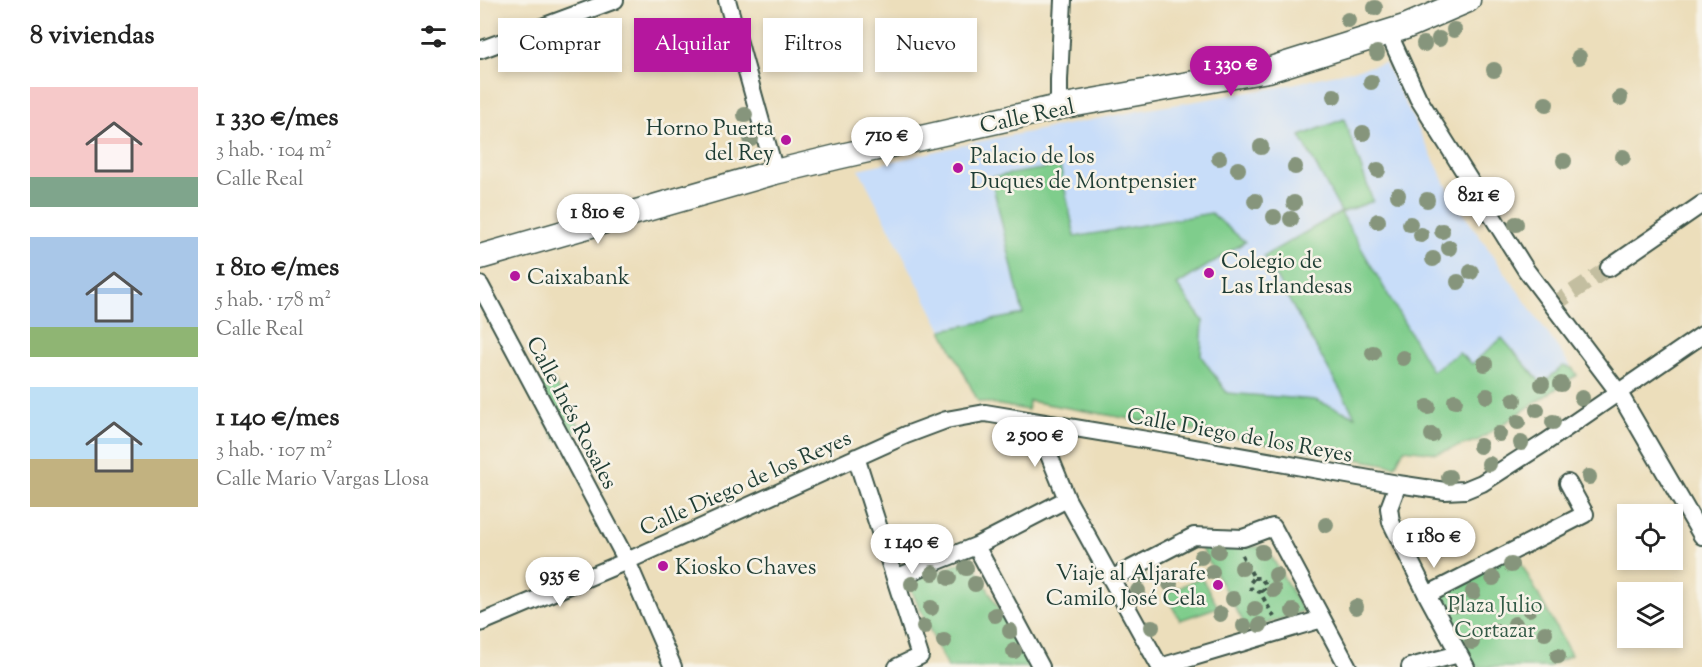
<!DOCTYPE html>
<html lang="es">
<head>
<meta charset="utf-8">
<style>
  body { margin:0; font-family:"Sorts Mill Goudy",serif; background:#f2f2f2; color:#222; height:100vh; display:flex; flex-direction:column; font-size:22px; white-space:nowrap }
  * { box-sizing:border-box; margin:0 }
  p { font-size:20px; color:#767676 }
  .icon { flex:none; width:33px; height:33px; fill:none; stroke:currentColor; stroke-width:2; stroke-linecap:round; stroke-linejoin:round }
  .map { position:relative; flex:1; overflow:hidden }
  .details { display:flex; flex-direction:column; background:#fff; width:480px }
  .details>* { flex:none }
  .banner { position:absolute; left:18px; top:18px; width:570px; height:54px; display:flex; gap:12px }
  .controls { position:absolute; left:1137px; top:504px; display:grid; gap:12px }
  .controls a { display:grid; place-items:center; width:66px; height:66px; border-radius:0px; background:#fff; box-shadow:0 3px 9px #0003; font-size:30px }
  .price { position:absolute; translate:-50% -51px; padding:0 14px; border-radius:21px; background:#fff; color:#222; font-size:20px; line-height:39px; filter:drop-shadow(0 2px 3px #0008) }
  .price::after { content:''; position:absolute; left:50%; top:36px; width:18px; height:14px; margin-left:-9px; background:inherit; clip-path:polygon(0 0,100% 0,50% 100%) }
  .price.selected { background:#b5179e; color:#fff }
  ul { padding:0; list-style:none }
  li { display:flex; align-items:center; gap:18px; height:150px; padding:0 30px }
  li span { display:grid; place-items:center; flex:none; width:168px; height:120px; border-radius:0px; color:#555 }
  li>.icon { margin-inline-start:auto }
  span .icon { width:72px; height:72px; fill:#fffc; stroke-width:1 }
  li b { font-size:26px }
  h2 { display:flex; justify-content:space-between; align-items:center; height:72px; padding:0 30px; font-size:26px }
  .pill { padding:0 21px; border-radius:0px; background:#fff; box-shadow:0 3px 9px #0003; font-size:21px; line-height:54px }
  .pill.selected { background:#b5179e; color:#fff }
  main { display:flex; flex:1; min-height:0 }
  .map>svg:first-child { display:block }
  .built { fill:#c8ddf9 }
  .green { fill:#7fcd8c; stroke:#4f8560; stroke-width:1.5 }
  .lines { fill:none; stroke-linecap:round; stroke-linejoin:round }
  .street-tunnel { stroke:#c3bea0; stroke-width:16; stroke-dasharray:16 8; stroke-linecap:butt }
  .street-casing { stroke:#3e5548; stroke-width:20 }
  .secondary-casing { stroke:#3e5548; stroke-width:27 }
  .path { stroke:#3e5548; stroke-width:4; stroke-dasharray:4.5 4.5; stroke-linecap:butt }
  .street { stroke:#fff; stroke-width:16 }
  .secondary { stroke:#fff; stroke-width:24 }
  .tree { fill:#86957b }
  .poi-dot { fill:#b5179e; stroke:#f7f3e8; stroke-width:2 }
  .labels { text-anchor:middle; stroke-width:5; stroke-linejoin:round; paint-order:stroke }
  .street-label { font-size:22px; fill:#1f3d34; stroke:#f7f3e8 }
  .poi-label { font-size:22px; fill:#1f3d34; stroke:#f7f3e8; text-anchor:start }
  .park-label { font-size:22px; fill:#325a46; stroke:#f7f3e8 }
</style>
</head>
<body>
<main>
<section class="details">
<h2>8 viviendas<svg class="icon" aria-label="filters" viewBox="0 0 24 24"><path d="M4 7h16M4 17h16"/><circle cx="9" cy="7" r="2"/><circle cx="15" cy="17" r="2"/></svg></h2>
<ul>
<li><span style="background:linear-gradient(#f6c9c9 75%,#7fa58c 0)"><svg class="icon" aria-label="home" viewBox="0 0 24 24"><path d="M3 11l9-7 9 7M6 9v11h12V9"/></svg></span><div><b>1 330 €/mes</b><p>3 hab. · 104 m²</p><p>Calle Real</p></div></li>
<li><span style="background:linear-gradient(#a9c7e8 75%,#8fb573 0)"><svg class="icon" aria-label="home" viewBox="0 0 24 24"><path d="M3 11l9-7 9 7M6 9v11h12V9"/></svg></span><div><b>1 810 €/mes</b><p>5 hab. · 178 m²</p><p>Calle Real</p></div></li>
<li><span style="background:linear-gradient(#bfe0f5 60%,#c2b280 0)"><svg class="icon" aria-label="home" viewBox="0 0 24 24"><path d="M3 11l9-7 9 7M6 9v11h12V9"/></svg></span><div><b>1 140 €/mes</b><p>3 hab. · 107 m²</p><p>Calle Mario Vargas Llosa</p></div></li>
</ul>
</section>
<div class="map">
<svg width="1222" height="667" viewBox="0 0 1222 667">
  <rect width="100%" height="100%" fill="#f7f3e8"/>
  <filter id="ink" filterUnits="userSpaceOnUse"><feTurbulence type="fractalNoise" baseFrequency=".0167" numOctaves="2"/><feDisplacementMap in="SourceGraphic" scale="12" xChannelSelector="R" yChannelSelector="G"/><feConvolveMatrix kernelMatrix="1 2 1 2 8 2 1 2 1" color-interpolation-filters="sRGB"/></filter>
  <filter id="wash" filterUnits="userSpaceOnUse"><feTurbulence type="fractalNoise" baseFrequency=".008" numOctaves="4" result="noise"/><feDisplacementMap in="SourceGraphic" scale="24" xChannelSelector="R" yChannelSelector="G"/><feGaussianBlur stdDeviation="1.35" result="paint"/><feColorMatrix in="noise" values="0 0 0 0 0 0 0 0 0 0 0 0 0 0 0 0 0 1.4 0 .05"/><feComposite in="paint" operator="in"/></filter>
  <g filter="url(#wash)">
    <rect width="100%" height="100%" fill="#ecdebb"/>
    <path class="built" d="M905,63l69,137 123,175 -98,65 -42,13 -33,-4 -9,17 -366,-65 -1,9 -50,-9 -119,-232 112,-26 172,-33 136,-23z"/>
    <path class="green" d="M864,119l29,82 -32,12 91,158 27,-18 13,11 30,-26 40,46 21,-18 9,2 5,7 -98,65 -42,13 -33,-4 -9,17 -366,-65 -1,9 -50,-9 -36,-71 81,-16 -32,-137 69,-11 15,71 136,-24 34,29 -68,43 26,36 -2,35 26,37 88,7 40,16 -91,-160 77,-44 -41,-76z
      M73,379l28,50 -25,11 -27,-50z
      M720,546l66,1 37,64 -55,19z
      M1034,550l57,105 -23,12h-81l-38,-72z
      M488,560h4l58,107h-83l-39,-84z
      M721,577l17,30 -38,13 -15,-26z"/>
  </g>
  <g filter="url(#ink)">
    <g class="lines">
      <path class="street-tunnel" d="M1073,305l56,-37"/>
      <g class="street-casing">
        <path id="street" d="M247,0l48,172
          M908,32l30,66 108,172 93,123 83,143
          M0,50l135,-50
          M579,107v-27l4,-80
          M1129,268l93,-64
          M0,285l147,276 46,106
          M556,423l31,76 93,168
          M376,457l64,199 -23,11
          M918,484l-9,24 2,14 36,73 39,72
          M496,546l65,121
          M415,578l81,-32 91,-47
          M631,579l83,-43 49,2 30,-11 75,140
          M947,595l158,-81 -17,-31
          M0,623l147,-62 279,-126 40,-15 39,-7 192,32 221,39 47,7 20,-1 17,-7 64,-41 156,-107
          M680,667l162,-48
          M930,667l49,-13"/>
      </g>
      <g class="secondary-casing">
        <path id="secondary" d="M0,257l295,-85 62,-15 222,-50 209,-37 137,-43 63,-27"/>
      </g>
      <path class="path" d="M762,555l12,23 -4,5 1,6 9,3 14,25
        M774,578h6l5,5 -1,6 -4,3"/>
      <use href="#street" class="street"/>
      <use href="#secondary" class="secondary"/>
    </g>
    <g class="tree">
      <circle cx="895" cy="8" r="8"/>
      <circle cx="868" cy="20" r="8"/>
      <circle cx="974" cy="30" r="8"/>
      <circle cx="174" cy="38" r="8"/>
      <circle cx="959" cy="39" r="8"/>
      <circle cx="944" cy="44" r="8"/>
      <circle cx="897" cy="53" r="8"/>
      <circle cx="1099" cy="57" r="8"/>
      <circle cx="1014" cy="70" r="8"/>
      <circle cx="891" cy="82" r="8"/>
      <circle cx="854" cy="96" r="8"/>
      <circle cx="1140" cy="98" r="8"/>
      <circle cx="1066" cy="104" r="8"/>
      <circle cx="265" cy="115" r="8"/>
      <circle cx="883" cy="133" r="8"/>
      <circle cx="271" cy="139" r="8"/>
      <circle cx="781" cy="147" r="8"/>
      <circle cx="1143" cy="157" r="8"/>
      <circle cx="739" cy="158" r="8"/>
      <circle cx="1084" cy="161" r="8"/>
      <circle cx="815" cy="167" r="8"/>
      <circle cx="758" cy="169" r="8"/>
      <circle cx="898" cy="170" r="8"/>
      <circle cx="918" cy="195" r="8"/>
      <circle cx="947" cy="200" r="8"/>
      <circle cx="775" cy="201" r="8"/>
      <circle cx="814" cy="203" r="8"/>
      <circle cx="1024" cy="203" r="8"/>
      <circle cx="794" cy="217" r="8"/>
      <circle cx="811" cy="219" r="8"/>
      <circle cx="898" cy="221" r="8"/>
      <circle cx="930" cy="224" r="8"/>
      <circle cx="1036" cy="224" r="8"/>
      <circle cx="962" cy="231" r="8"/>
      <circle cx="941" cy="235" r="8"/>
      <circle cx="969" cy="248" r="8"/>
      <circle cx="953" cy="259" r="8"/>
      <circle cx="991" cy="272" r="8"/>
      <circle cx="978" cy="282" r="8"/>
      <circle cx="893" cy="353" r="8"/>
      <circle cx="923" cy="358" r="8"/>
      <circle cx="1005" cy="364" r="8"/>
      <circle cx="1062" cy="384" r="8"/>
      <circle cx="1081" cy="384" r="8"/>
      <circle cx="1007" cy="396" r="8"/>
      <circle cx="1102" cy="398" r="8"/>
      <circle cx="1034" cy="400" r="8"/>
      <circle cx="975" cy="401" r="8"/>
      <circle cx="948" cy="407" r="8"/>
      <circle cx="1057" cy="410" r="8"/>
      <circle cx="1038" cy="422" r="8"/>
      <circle cx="1073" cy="422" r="8"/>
      <circle cx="1019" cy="434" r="8"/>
      <circle cx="952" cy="435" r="8"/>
      <circle cx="1041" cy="443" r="8"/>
      <circle cx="1000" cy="446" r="8"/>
      <circle cx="1009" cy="464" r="8"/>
      <circle cx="969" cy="477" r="8"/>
      <circle cx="1109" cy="477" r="8"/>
      <circle cx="846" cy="525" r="8"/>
      <circle cx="738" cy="551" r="8"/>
      <circle cx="782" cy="552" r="8"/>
      <circle cx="721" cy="557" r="8"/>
      <circle cx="1031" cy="565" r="8"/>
      <circle cx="486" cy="568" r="8"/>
      <circle cx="762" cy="568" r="8"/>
      <circle cx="732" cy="572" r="8"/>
      <circle cx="453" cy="573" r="8"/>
      <circle cx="796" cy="575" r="8"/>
      <circle cx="662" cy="576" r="8"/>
      <circle cx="469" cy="578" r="8"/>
      <circle cx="1013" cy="578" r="8"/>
      <circle cx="432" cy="584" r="8"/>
      <circle cx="495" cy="584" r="8"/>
      <circle cx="690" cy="584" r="8"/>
      <circle cx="794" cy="590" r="8"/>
      <circle cx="658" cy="591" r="8"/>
      <circle cx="993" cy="592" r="8"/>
      <circle cx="753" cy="599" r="8"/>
      <circle cx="976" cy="605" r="8"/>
      <circle cx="876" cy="607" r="8"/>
      <circle cx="451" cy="608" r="8"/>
      <circle cx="775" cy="609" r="8"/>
      <circle cx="1049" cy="609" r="8"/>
      <circle cx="813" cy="611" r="8"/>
      <circle cx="740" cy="614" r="8"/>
      <circle cx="515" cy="615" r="8"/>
      <circle cx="1035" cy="624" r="8"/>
      <circle cx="780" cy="625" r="8"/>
      <circle cx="764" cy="626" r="8"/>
      <circle cx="444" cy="627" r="8"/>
      <circle cx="672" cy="627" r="8"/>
      <circle cx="530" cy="631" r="8"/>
      <circle cx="1014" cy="631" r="8"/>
      <circle cx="1065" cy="633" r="8"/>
      <circle cx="464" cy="641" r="8"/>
      <circle cx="992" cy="642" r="8"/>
      <circle cx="534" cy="651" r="8"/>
      <circle cx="1078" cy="656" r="8"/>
    </g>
  </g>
  <g class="poi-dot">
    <circle cx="306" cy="140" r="6"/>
    <circle cx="478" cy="168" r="6"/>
    <circle cx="729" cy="273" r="6"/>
    <circle cx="35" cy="276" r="6"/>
    <circle cx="183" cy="566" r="6"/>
    <circle cx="738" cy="585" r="6"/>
  </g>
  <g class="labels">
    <g class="street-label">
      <text transform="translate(547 115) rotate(-12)" y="8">Calle Real</text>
      <text transform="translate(93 412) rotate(62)" y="8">Calle Inés Rosales</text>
      <text transform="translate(760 434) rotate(10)" y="8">Calle Diego de los Reyes</text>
      <text transform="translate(265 482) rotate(-24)" y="8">Calle Diego de los Reyes</text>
    </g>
    <g class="poi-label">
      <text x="294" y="135" text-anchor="end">Horno Puerta<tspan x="294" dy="25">del Rey</tspan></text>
      <text x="490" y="163">Palacio de los<tspan x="490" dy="25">Duques de Montpensier</tspan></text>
      <text x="741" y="268">Colegio de<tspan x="741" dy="25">Las Irlandesas</tspan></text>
      <text x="47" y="284">Caixabank</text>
      <text x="195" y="574">Kiosko Chaves</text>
      <text x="726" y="580" text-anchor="end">Viaje al Aljarafe<tspan x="726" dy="25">Camilo José Cela</tspan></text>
    </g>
    <g class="park-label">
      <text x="1015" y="612">Plaza Julio<tspan x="1015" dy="25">Cortazar</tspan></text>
    </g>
  </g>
</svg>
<div class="controls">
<a><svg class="icon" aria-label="locate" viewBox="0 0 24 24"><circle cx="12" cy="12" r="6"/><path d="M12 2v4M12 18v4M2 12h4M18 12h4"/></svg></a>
<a><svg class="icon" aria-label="layers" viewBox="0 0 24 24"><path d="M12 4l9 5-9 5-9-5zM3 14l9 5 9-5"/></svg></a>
</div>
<b class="price selected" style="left:751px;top:97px">1 330 €</b>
<b class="price" style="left:407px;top:168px">710 €</b>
<b class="price" style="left:999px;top:228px">821 €</b>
<b class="price" style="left:118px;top:245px">1 810 €</b>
<b class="price" style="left:555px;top:468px">2 500 €</b>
<b class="price" style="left:954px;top:569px">1 180 €</b>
<b class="price" style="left:432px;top:575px">1 140 €</b>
<b class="price" style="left:80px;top:608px">935 €</b>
<div class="banner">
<a class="pill">Comprar</a>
<a class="pill selected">Alquilar</a>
<a class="pill">Filtros</a>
<a class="pill">Nuevo</a>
</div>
</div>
</main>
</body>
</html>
